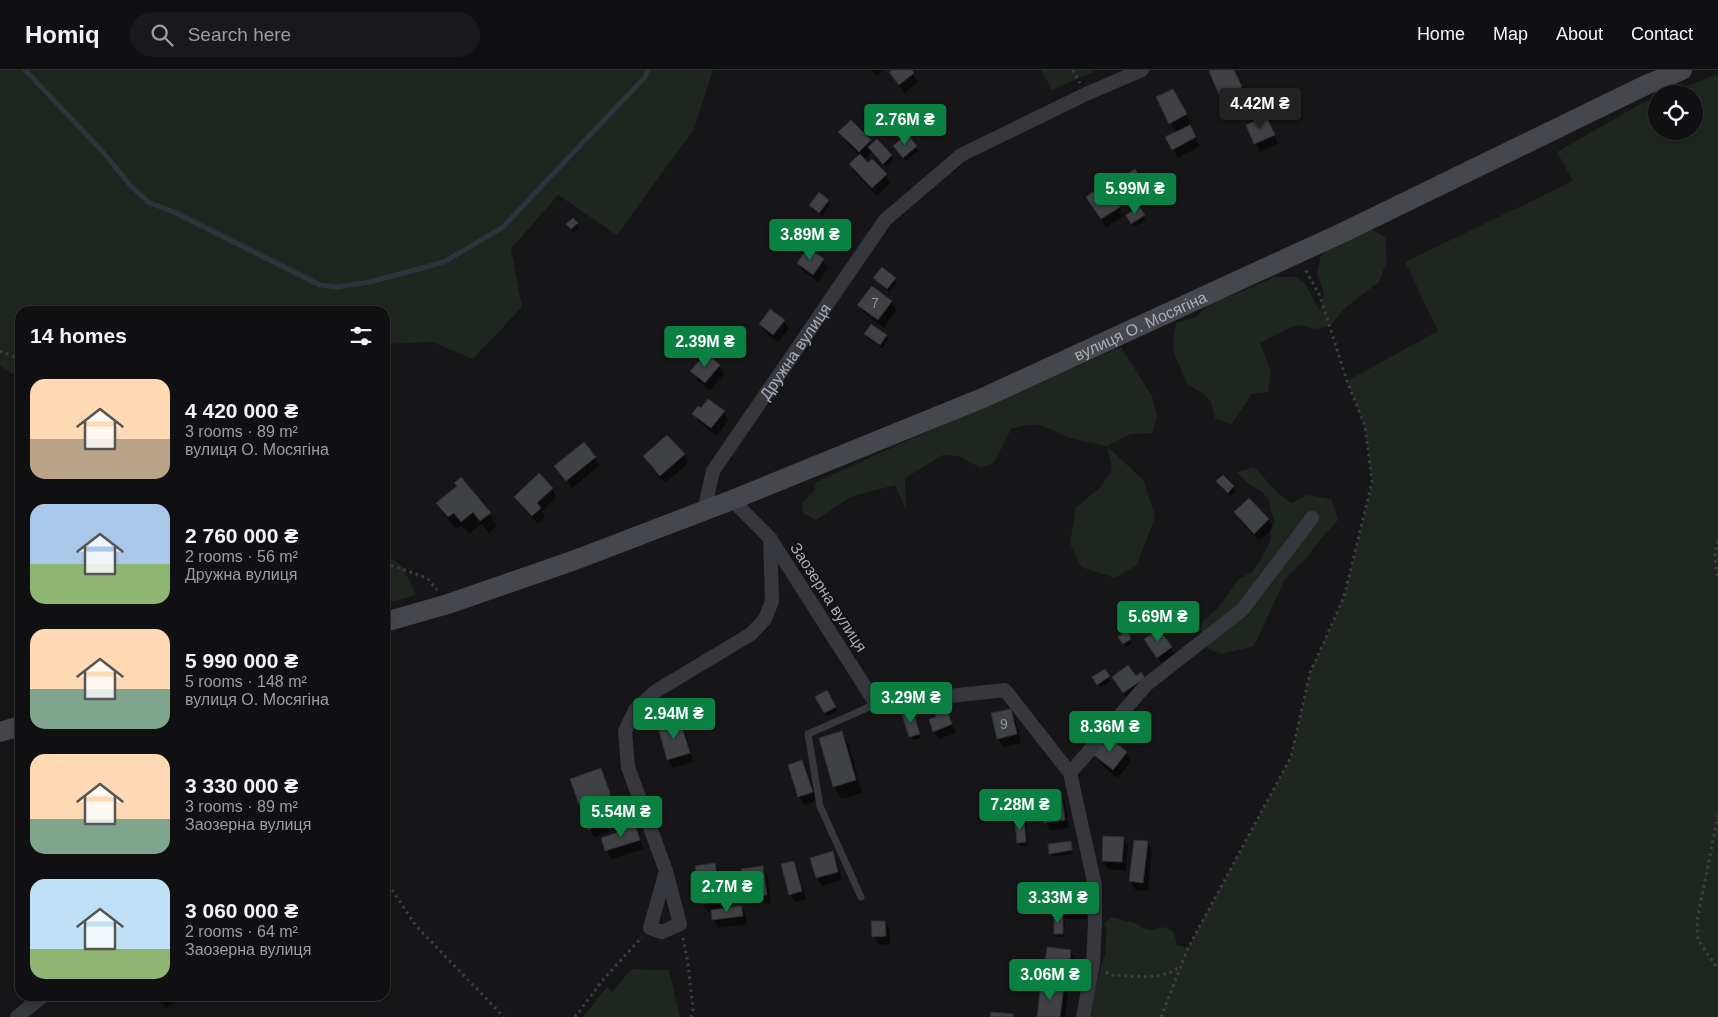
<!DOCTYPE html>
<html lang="en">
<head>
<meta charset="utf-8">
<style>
  body { margin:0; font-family:Arial,sans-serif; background:#19191b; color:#f1f3f6; height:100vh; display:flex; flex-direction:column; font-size:19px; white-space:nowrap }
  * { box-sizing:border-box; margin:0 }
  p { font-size:16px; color:#9c9d9f }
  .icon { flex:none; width:28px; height:28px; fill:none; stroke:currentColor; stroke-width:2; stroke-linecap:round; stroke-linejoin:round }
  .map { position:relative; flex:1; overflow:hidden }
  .drawer { position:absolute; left:15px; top:236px; width:375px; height:695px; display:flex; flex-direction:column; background:#101012; border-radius:15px; box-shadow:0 5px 20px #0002,0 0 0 1px #303032 }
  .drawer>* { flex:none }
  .buttons { position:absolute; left:1648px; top:15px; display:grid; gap:10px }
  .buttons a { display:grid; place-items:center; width:55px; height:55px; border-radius:50%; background:#101012; box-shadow:0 5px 20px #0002,0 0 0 1px #303032; font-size:25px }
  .price { position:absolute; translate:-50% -42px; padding:0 11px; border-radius:5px; background:#0b8043; color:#fff; font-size:16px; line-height:32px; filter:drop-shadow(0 1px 2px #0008) }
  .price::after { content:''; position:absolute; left:50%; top:30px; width:15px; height:11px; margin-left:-8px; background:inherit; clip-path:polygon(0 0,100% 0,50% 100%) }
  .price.selected { background:#222; color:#fff }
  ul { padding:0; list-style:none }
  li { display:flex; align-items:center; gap:15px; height:125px; padding:0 15px }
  li span { display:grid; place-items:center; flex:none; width:140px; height:100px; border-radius:15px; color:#555 }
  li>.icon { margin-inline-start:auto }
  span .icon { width:60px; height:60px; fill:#fffc; stroke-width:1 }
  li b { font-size:21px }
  h2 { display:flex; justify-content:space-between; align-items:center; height:60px; padding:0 15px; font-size:21px }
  header { display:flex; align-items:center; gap:30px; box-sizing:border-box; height:70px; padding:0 25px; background:#101012; border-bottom:1px solid #303032 }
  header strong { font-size:24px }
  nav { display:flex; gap:28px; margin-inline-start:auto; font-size:18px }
  .search { width:350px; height:45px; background:#19191b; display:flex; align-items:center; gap:12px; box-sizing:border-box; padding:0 18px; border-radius:28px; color:#9c9d9f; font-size:19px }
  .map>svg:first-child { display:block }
  .green { fill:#1e261f }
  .shadow { fill:#0007 }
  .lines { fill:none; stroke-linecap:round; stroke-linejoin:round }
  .stream { stroke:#2c353c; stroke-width:5 }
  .building { fill:#404145; stroke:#303034 }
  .path { stroke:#3d3f44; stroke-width:3; stroke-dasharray:2.5 4; stroke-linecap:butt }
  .lane { stroke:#37383d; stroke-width:7 }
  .street { stroke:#37383d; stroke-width:14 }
  .secondary { stroke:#45474d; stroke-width:20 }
  .labels { text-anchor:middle; stroke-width:4; stroke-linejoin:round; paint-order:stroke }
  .number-label { font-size:14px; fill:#8e929b }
  .street-label { font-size:16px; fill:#a8adb8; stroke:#111113 }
</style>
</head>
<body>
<header>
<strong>Homiq</strong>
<div class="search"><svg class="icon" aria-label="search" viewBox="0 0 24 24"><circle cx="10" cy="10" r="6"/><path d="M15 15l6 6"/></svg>Search here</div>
<nav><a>Home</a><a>Map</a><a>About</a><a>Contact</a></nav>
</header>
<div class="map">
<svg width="1718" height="947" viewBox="0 0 1718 947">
  <rect width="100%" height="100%" fill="#161618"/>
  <path class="green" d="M0,0h713l-19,59 -77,106 -59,-40 -47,54 11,58 -49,52 -41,-17 -47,2v-33h-365v68l-20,-13z
    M1041,0h51l1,2 -41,18z
    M1718,4v943h-632l20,-66c-2,-11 3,-16 -1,-27l6,-7 24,6 7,5 10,2 12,-3 10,5 3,13 11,3 103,-191 19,-84 34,-76 28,-114 -7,-57 -18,-45 91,-50 -33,-69 168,-81 -16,-29 85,-49 14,-5v33h38v-37h-27z
    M1369,158l16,9 2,23 -8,22 -33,25 -16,19 -15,3 -14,-4 -10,2 -31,16 11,29 -3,20 -16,2 -21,31 -16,-7 -4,-16 -7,-8 -16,-9 -14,-32 -1,-13 3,-17 20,-6 15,-14 30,-11 34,-15h21l8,5 16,29 4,-19 -7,-18 3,-16 10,-12z
    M1121,277l31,49 5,20 -5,17 -21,1 -24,12 37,35 11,36 -18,48 -22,13 -34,-11 -11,-24 6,-36 24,-19 12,-18 -5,-24c-13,-3 -27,-5 -39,-9 -27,-11 -27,-17 -57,-8l-17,34 -13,5 -23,-12 -15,-1 -38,23 1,31 -11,-24 -45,12 -34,23 -12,-6 -2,-11 12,-12 2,-9 173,-78z
    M1254,397l26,28 11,8 16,-8 24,4 7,21 -19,21 -11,15 -23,23 -31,67 -33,8 -23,-10 5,-23 14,-12 22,-30 13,-7 9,-13 10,-20 -1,-10 5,-8 -4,-9 -2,-12 -7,-8 -15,-9 -10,-11z
    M385,484l18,13 13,28 -31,9z
    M631,899l38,1 11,47h-97l24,-30 5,5z"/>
  <path class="shadow" d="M871,0h12l-6,6z
    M894,0h16l8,12 -13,11 -15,-20z
    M1214,0h20l12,26 -20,8 -5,-8z
    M1256,27l8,15 -6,3 -8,-15z
    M1178,29l12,24 -2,1 12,22 -22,12 -11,-20 9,-5 -6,-10z
    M893,50l2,4 -11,9 -9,-11z
    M1247,56h23l8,18 -18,8z
    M840,63l30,8 2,4 5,-4 14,15 3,3 -8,8 -14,-15 -8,8 22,15 4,9 -13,12 -22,-23 -4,-8 9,-9 -15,-15z
    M907,66l11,15 -13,10 -11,-14z
    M1134,101l10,15 -8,5 -10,-15z
    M828,131l2,3 -8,12 -10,-7 -2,-4z
    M1092,136l27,1 5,9 -18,11z
    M1139,138l7,12 -12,7 -7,-12z
    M568,154h9l2,4 -5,4z
    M809,179l14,11 5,9 -10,13 -15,-11 -5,-8z
    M875,208l20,1 2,4 -8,9z
    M872,217l20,15 4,8 -12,18 -20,-15 -5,-8z
    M784,251l5,8 -11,13 -13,-10 -5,-8z
    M865,264l21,2 2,4 -6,8 -15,-10z
    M719,296l5,8 -14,17 -13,-11 -5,-9z
    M702,340l22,2 4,8 -11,16 -18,-14 -5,-8z
    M684,385l4,8 -23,20 -16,-18 -5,-9z
    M595,388l4,8 -27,22 -16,-22z
    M1217,411l16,6 2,4 -4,5z
    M552,419l4,8 -14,14 3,6 -7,7 -18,-19 -4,-8z
    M438,433l52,10 7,13 -8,7 -8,-9 -12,10 -7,-9 -6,4 -11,-13z
    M1235,442l33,7 5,9 -14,13 -19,-20z
    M1159,560l17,26 -13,10 -18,-26z
    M1126,563l6,10 -6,4 -6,-10z
    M1104,600l7,11 -11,7 -6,-10z
    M1135,607l9,1 -15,23 -11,-16z
    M827,622l10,19 -10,5 -10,-19z
    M945,639l11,24 -17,6 -5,-8z
    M1011,640l4,9 6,24 -18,4 -5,-9z
    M904,646l10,1 7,21 -8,2z
    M680,652l5,8 8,32 -20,6 -5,-9z
    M841,662l8,13 13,48 -21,6 -7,-13z
    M1126,682l5,9 -13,17 -18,-14 -5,-9z
    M802,691l5,9 10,30 -13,5 -5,-9z
    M600,700l5,8 10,30 -13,5 7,19 -15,5 -5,-8 -17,-49z
    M1061,724l4,8 4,26 -19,3 -4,-9z
    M1024,751l2,3 2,22h-8l-2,-4z
    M634,756l10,23 -33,10 -9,-20 22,-7z
    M1123,768l5,9 -2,24 -18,-2 -5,-8z
    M1070,772l3,12 -20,3 -3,-4z
    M1148,772l4,9 -4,40 -13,-1 -4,-9z
    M832,783l5,8 5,19 -20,6 -5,-8z
    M793,792l5,8 8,29 -11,3 -5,-8z
    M715,794l5,9 6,36 15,-2 5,9 1,8 -29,4 -4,-8 -2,-8h-4l-5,-8 -6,-37z
    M762,797l5,9 4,27 -20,2 -5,-8z
    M1082,822l5,8v19h-22l-1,18h-6l-2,-3 6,-19 -3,-5z
    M885,852l5,9v13l-12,1 -5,-9z
    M1071,881l4,8 -1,18 -10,-1 -3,-5 -10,-1 -4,-8z
    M1063,917l5,9 -3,21h-27z
    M157,926h22l1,1 -14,11z"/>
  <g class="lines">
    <path class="stream" d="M25,0l78,82 27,33 18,17 28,11 144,72 17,2 33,-5 74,-20 59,-35 142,-150 3,-7"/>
  </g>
  <path class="building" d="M892,0h20l2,3 -15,12 -10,-13z
    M1211,0h23l8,17 -22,10 -11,-26z
    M1173,19l14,25 -18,10 -13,-27z
    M1257,25l6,13 -9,4 -6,-12z
    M886,41l8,8 -13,11 -7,-8z
    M1266,46l9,19 -21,9 -8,-19z
    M851,50l20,20 -12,12 -21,-20z
    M1190,55l6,12 -24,13 -7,-13z
    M907,64l10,12 -14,12 -10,-12z
    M877,69l15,16 -9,9 -15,-17z
    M860,84l8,9 4,-4 15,15 -15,14 -23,-24z
    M1135,99l8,13 -10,6 -9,-12z
    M1105,114l15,23 -19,12 -15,-22z
    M819,122l10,8 -10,13 -10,-8z
    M1139,136l6,9 -14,9 -5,-9z
    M573,148l5,5 -7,6 -5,-5z
    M808,177l16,12 -11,16 -16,-12z
    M882,197l14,11 -9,11 -14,-11z
    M872,216l20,15 -14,19 -21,-15z
    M770,239l15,11 -12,15 -14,-11z
    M871,254l16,11 -7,10 -16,-11z
    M706,283l14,12 -15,18 -15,-12z
    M708,329l17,12 -14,17 -19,-14 6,-8 3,2z
    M667,365l18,19 -25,22 -17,-20z
    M584,372l12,15 -30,24 -12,-15z
    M539,403l14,15 -16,15 4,5 -9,8 -18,-19z
    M1223,405l11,11 -6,7 -12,-12z
    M461,407l30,36 -11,8 -7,-9 -12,10 -7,-9 -6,4 -12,-14 21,-17 -3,-3z
    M1249,428l20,21 -15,15 -20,-22z
    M1159,559l13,18 -15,11 -13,-19z
    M1127,561l4,8 -8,5 -5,-7z
    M1128,595l8,11 5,-4 4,6 -22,15 -11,-16z
    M1105,599l5,7 -13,9 -5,-8z
    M827,620l9,17 -12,6 -9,-16z
    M946,638l6,16 -19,8 -4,-13 7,-2 -2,-5z
    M1011,639l6,25 -20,5 -6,-26z
    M913,642l7,22 -11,3 -7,-22z
    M680,651l10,32 -23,7 -9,-33z
    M842,661l14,49 -23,7 -14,-49z
    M1106,665l21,17 -14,18 -19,-15z
    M802,690l11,32 -15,5 -10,-32z
    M601,698l11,31 -31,11 -11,-31z
    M1061,722l4,28 -21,3 -4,-27z
    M598,734l7,19 -17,7 -7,-20z
    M1024,749l2,23 -9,1 -2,-23z
    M635,755l5,15 -35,11 -4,-13 21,-7 -1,-2z
    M1103,766l21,1 -2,25 -20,-1z
    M1134,770l14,1 -5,42 -14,-2z
    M1071,771l1,9 -23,4 -1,-10z
    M833,781l5,21 -22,6 -6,-20z
    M794,791l8,30 -13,4 -8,-31z
    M715,793l7,38 -20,3 -7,-38z
    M763,796l4,29 -22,2 -4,-28z
    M1058,820l25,1v20h-25z
    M741,836l2,10 -31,4 -1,-10z
    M1054,843h9v21h-9z
    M871,851h14l1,15 -14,1z
    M1047,877l24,3 -2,19 -12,-1 1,-5 -13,-1z
    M1041,913l23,3 -4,31h-23z
    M991,942l22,2v3h-23z"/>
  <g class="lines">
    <path class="path" d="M1073,0l7,13
      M0,281l20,8
      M1718,471c-5,12 -2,26 0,38
      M385,493l42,15 10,12
      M1718,745l-21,106 1,19 20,29
      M385,809l31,47 88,91
      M683,868l5,25 5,47 -2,7
      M1106,902l4,3c23,0 50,7 69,-8
      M575,947l27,-36 40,-44
      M1161,947l27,-69 103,-191 19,-84 34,-76 28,-115 -7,-56 -18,-45 -27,-85 -15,-27"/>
    <path class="lane" d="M861,827l-41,-91 -12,-72 68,-30"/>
    <g class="street">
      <path id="s1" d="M704,441l9,-40 172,-251 76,-65 125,-61 56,-24"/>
      <path d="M770,468l106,166 129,-14 65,83 25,113v36l-2,41 -10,54"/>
      <path d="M1070,703l76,-88 96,-75 70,-92"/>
      <path d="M666,801l-16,57 12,4 18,-8 -14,-53 -38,-104 -3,-36 10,-21 21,-19 95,-57 14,-15 7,-18 -2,-63 -38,-38"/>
      <path d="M17,947l26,-21"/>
    </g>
    <g class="secondary">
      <path id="s2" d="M385,552l63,-18 127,-44 157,-60 253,-103 359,-165 302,-147 36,-15"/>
      <path d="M0,662l20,-6"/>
    </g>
  </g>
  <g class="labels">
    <g class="number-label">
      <text x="875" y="238">7</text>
      <text x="1004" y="659">9</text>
    </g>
    <g class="street-label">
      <text dy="6" stroke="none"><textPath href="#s2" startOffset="812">вулиця О. Мосягіна</textPath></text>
      <text dy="6" stroke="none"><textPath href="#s1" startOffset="186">Дружна вулиця</textPath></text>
      <text transform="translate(829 527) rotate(57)" y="6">Заозерна вулиця</text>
    </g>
  </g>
</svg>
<div class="buttons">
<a><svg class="icon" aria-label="locate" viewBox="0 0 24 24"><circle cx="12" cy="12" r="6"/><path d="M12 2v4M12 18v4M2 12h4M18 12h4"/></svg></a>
</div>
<b class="price selected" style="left:1260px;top:60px">4.42M ₴</b>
<b class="price" style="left:905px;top:76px">2.76M ₴</b>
<b class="price" style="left:1135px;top:145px">5.99M ₴</b>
<b class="price" style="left:810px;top:191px">3.89M ₴</b>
<b class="price" style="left:705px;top:298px">2.39M ₴</b>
<b class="price" style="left:1158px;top:573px">5.69M ₴</b>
<b class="price" style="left:911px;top:654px">3.29M ₴</b>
<b class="price" style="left:674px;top:670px">2.94M ₴</b>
<b class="price" style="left:1110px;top:683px">8.36M ₴</b>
<b class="price" style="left:1020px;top:761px">7.28M ₴</b>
<b class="price" style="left:621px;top:768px">5.54M ₴</b>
<b class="price" style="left:727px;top:843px">2.7M ₴</b>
<b class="price" style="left:1058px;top:854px">3.33M ₴</b>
<b class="price" style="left:1050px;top:931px">3.06M ₴</b>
<section class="drawer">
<h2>14 homes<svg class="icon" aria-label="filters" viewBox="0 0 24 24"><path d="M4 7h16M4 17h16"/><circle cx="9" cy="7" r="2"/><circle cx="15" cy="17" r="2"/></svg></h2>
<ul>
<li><span style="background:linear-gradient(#ffd9b3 60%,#b9a48a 0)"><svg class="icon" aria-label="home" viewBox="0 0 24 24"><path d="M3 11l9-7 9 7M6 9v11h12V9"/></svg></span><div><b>4 420 000 ₴</b><p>3 rooms · 89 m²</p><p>вулиця О. Мосягіна</p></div></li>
<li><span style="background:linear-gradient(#a9c7e8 60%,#8fb573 0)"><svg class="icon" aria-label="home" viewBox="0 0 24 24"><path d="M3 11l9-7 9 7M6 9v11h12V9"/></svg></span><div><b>2 760 000 ₴</b><p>2 rooms · 56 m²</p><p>Дружна вулиця</p></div></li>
<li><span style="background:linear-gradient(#ffd9b3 60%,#7fa58c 0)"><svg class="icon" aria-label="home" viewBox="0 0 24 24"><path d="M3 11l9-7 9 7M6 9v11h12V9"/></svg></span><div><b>5 990 000 ₴</b><p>5 rooms · 148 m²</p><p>вулиця О. Мосягіна</p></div></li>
<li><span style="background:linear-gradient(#ffd9b3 65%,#7fa58c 0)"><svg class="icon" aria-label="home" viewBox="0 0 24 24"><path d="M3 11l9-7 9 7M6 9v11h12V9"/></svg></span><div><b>3 330 000 ₴</b><p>3 rooms · 89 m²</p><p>Заозерна вулиця</p></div></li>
<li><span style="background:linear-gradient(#bfe0f5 70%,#8fb573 0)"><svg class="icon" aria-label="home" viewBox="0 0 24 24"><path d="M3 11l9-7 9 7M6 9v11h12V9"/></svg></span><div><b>3 060 000 ₴</b><p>2 rooms · 64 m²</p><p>Заозерна вулиця</p></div></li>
</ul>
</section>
</div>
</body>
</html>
